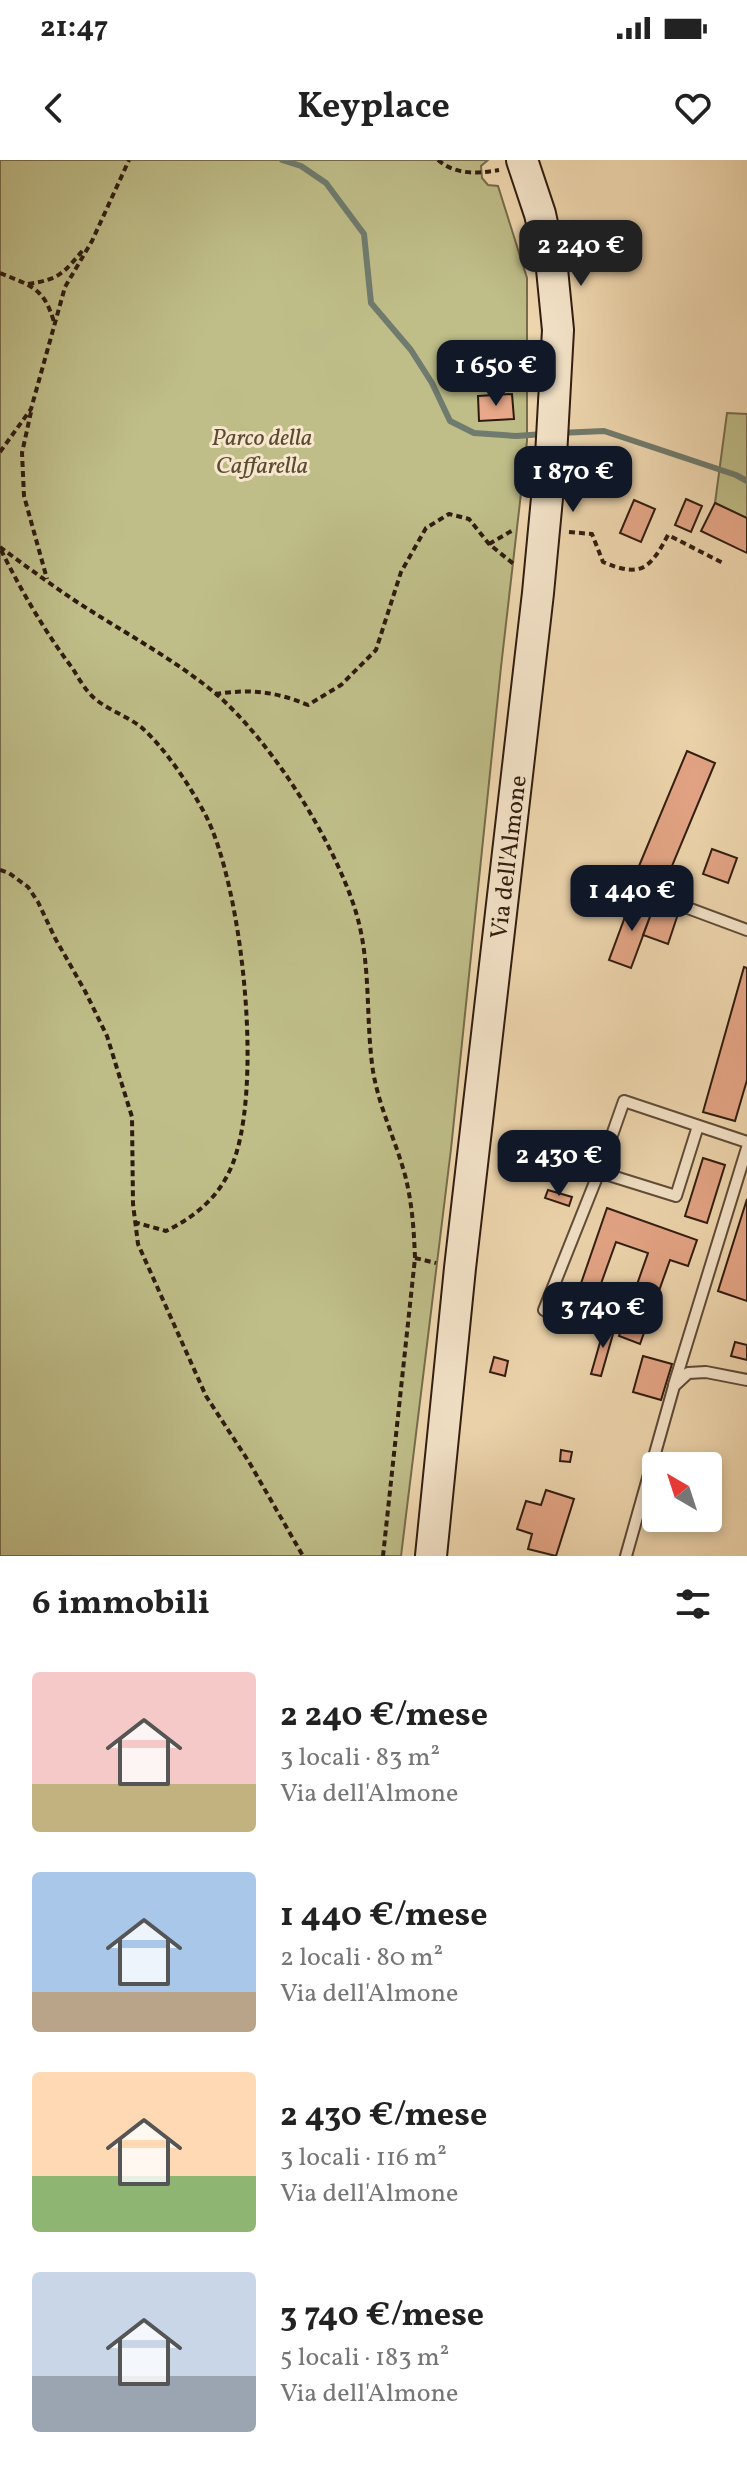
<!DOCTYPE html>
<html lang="it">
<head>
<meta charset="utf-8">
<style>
  body { margin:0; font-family:Vollkorn,serif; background:#f6f6f6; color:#222; height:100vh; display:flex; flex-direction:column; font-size:30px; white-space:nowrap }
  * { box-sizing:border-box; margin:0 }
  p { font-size:26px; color:#767676 }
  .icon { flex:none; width:44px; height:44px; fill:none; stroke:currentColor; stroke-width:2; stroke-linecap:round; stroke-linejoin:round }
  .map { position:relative; height:1396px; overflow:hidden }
  .details { display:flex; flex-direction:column; background:#fff; flex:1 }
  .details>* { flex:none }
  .needle { width:52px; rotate:321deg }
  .buttons { position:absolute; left:642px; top:1292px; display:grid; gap:16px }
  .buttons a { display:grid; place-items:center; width:80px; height:80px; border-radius:8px; background:#fff; box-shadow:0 4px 12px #0003; font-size:40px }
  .price { position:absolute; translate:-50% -68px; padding:0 18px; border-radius:16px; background:#111827; color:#fff; font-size:26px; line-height:52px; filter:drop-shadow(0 2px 4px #0008) }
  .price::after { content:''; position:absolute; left:50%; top:48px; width:24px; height:18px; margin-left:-12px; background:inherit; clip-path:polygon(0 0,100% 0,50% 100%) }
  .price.selected { background:#222; color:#fff }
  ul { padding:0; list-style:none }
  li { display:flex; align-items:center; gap:24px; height:200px; padding:0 32px }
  li span { display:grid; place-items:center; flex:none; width:224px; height:160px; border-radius:8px; color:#555 }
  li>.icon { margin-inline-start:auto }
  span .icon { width:96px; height:96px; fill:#fffc; stroke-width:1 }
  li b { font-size:34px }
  h2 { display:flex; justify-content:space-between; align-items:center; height:96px; padding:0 32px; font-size:34px }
  .status { display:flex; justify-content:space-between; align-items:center; height:56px; padding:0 40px; background:#fff; direction:ltr }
  .status svg { height:22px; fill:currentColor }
  header { display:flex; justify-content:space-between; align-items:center; height:104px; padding:0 32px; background:#fff; font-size:36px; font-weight:700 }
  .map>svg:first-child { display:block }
  .green { fill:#bfbe89; stroke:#766c4c; stroke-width:2 }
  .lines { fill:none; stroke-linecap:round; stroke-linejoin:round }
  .stream { stroke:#6f7b6e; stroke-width:6 }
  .building { fill:#e8a889; stroke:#2e1b10; stroke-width:2 }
  .service-casing { stroke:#5f4b38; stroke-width:14 }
  .secondary-casing { stroke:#2e1b10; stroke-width:34 }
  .path { stroke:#2e1b10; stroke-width:4; stroke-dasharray:6 4; stroke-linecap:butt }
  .service { stroke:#f7e7cd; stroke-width:10 }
  .secondary { stroke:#f7e7cd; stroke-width:30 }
  .labels { text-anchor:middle; stroke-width:6; stroke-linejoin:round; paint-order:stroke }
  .park-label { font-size:24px; font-style:italic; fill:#5a4c34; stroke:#f7e7cd }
  .street-label { font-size:24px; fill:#2e1b10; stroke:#f7e7cd }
</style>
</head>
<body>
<div class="status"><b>21:47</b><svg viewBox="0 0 49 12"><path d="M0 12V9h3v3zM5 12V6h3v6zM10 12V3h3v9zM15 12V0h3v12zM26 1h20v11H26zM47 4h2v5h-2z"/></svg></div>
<header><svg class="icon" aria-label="back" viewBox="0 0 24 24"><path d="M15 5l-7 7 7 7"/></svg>Keyplace<svg class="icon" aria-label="heart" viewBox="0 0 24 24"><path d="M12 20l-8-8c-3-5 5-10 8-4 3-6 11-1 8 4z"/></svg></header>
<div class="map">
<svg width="747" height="1396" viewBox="0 0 747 1396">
  <rect width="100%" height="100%" fill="#f2dab2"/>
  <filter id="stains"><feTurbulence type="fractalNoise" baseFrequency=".0025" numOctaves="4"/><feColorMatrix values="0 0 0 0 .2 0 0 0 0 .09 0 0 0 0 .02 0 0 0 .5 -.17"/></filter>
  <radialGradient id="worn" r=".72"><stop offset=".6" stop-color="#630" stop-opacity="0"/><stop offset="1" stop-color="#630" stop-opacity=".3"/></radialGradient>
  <path class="green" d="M0,0h488l-7,6 1,12 6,7 10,1 29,92v163l-26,226 -50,482 -50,407h-401z
    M727,253l20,1v104l-32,-15z"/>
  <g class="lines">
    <path class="stream" d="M282,0l19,6 25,17 38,51 7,69 40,47 21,33 18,38 24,12 42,3 28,-2
      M559,273l45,-2 132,44 11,6"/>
  </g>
  <path class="building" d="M512,234l2,25 -35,2 -1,-25z
    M686,339l16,7 -11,26 -16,-7z
    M634,340l21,9 -14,33 -21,-9z
    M715,343l32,15v35l-46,-22z
    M687,591l28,12 -48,115 -28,-12z
    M712,689l25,9 -9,25 -25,-9z
    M632,738l22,8 -23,62 -22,-8z
    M654,746l24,8 -10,30 -25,-9z
    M744,807l3,1v112l-12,41 -32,-9z
    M703,998l22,7 -18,58 -22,-7z
    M548,1030l24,7 -3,9 -24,-8z
    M747,1039v102l-29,-10z
    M607,1048l90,32 -9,26 -18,-6 -30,84 -21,-8 29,-83 -32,-11 -31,86 -17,-7z
    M605,1165l10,2 -14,49 -10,-2z
    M735,1182l12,3v15l-16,-4z
    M643,1196l29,8 -11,36 -28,-8z
    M494,1197l14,4 -3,15 -15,-4z
    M561,1290l11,2 -2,10 -10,-1z
    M546,1330l28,9 -18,57 -28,-7 4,-15 -15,-5 9,-28 15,4z"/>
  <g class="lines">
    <g class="service-casing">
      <path id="service" d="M634,728l113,42
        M599,1012l77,24 22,-70
        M544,1150l55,-138 25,-71 123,41
        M674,1225l73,-237
        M626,1396l48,-170 14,-13 18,-1 41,8"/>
    </g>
    <g class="secondary-casing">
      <path id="secondary" d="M431,1396l29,-288 78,-675 13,-137 7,-126 -6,-61 -12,-55 -18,-54"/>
    </g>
    <path class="path" d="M438,0c18,15 39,14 61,10
      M0,113c32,13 44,15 54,49
      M28,124c33,-5 35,-11 56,-35
      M31,252l-9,41 2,43 23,83
      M0,292l31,-43 34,-122 27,-46 37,-81
      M569,372l23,2 11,28c38,16 47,7 65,-27l55,28
      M489,384l24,-14
      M0,387c24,18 49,36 74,53 47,31 97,57 141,93 57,49 117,145 140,216 17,54 10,108 18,162 6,36 22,68 32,104 7,27 9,55 10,83l-32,298
      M1,390c21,42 44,82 72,119 6,10 13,22 21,29 14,12 33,18 47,29 24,21 49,59 64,87 38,73 60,282 25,356 -13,29 -37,48 -64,61l-32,-9
      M215,534c36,-5 59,-3 93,11l33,-20 35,-35 25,-78 25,-44 23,-14 20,5 20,25 26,21
      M0,710l9,3 19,14 10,15 17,36 30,53 22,45 25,81 1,87 5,40 68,152 43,66 54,94
      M415,1098l21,5"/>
    <use href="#service" class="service"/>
    <use href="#secondary" class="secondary"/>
  </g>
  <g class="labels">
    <g class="park-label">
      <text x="262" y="285">Parco della<tspan x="262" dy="28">Caffarella</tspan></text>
    </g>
    <g class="street-label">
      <text transform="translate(508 697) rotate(-83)" y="8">Via dell'Almone</text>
    </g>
  </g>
  <rect width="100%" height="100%" filter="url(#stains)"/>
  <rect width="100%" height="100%" fill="url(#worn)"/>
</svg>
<div class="buttons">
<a><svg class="needle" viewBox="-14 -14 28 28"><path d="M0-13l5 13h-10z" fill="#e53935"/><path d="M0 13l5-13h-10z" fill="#767676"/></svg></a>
</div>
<b class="price selected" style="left:581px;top:128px">2 240 €</b>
<b class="price" style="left:496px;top:248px">1 650 €</b>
<b class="price" style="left:573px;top:354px">1 870 €</b>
<b class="price" style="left:632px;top:773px">1 440 €</b>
<b class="price" style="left:559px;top:1038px">2 430 €</b>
<b class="price" style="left:603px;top:1190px">3 740 €</b>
</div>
<section class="details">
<h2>6 immobili<svg class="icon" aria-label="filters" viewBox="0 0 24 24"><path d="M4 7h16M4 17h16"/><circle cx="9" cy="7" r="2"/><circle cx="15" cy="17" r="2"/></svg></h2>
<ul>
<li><span style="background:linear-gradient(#f6c9c9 70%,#c2b280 0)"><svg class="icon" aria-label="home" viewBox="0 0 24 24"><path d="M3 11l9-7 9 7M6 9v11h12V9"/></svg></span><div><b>2 240 €/mese</b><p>3 locali · 83 m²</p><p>Via dell'Almone</p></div></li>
<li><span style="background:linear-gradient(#a9c7e8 75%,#b9a48a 0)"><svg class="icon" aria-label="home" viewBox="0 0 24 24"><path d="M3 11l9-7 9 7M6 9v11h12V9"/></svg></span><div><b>1 440 €/mese</b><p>2 locali · 80 m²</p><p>Via dell'Almone</p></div></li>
<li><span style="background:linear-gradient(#ffd9b3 65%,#8fb573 0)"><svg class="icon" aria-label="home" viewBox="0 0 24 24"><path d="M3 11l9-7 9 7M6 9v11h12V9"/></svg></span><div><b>2 430 €/mese</b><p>3 locali · 116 m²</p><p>Via dell'Almone</p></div></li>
<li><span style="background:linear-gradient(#c9d6e8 65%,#9aa5b1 0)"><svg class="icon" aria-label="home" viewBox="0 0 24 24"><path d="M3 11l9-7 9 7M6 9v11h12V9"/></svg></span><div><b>3 740 €/mese</b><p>5 locali · 183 m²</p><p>Via dell'Almone</p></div></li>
</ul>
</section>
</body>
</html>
